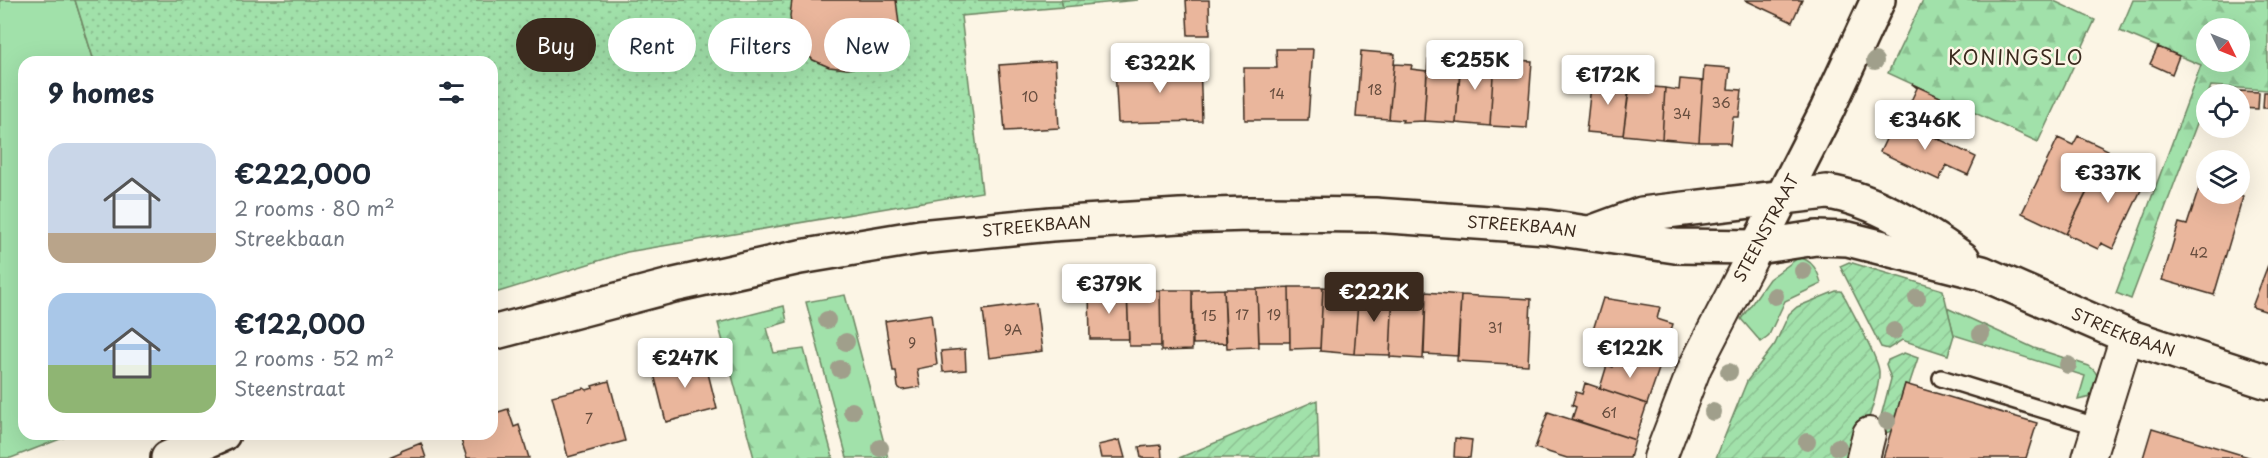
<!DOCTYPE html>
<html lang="en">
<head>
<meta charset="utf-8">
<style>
  body { margin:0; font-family:"Playpen Sans",sans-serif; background:#f6f6f7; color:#1f2937; height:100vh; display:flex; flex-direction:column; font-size:22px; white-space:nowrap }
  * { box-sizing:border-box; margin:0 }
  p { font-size:20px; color:#747a83 }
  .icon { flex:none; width:33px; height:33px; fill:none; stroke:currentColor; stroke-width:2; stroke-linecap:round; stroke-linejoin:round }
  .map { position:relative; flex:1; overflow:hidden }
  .panel { position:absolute; left:18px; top:56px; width:480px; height:384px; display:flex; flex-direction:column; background:#fff; border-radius:18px; box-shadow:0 6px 24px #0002 }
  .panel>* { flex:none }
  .hud { position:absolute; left:516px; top:18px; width:570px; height:54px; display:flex; gap:12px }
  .needle { width:39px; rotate:133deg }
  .controls { position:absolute; left:2196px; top:18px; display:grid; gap:12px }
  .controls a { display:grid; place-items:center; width:54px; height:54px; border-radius:50%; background:#fff; box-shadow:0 6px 24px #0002; font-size:30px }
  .price { position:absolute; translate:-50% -51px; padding:0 14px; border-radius:6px; background:#fff; color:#222; font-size:20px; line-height:39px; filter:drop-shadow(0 2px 3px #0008) }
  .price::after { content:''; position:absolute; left:50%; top:36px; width:18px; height:14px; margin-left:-9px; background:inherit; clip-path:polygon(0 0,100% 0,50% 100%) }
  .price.current { background:#3b2a1e; color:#fff }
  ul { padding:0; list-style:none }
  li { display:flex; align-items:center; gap:18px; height:150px; padding:0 30px }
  li span { display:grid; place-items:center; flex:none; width:168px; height:120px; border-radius:18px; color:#555 }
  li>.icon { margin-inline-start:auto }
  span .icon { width:72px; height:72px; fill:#fffc; stroke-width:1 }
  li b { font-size:26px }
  h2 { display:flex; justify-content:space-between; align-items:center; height:72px; padding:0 30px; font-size:26px }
  .pill { padding:0 21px; border-radius:27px; background:#fff; box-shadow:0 6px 24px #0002; font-size:21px; line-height:54px }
  .pill.current { background:#3b2a1e; color:#fff }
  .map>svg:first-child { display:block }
  .grass { fill:#a1e1aa; stroke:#6e8664; stroke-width:1.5 }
  .forest { fill:url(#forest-firs); stroke:#6e8664; stroke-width:1.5; fill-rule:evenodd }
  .park { fill:url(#park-dots); stroke:#6e8664; stroke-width:1.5 }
  .garden { fill:url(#garden-furrows); stroke:#6e8664; stroke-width:1.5 }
  .building { fill:#eab69c; stroke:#3b2a1e; stroke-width:1.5 }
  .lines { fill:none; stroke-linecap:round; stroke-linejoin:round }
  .lane-casing { stroke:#3b2a1e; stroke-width:20 }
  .street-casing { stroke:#3b2a1e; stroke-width:36 }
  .secondary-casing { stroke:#3b2a1e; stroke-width:38 }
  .lane { stroke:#fcf5e5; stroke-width:15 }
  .street { stroke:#fcf5e5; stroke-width:32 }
  .secondary { stroke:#fcf5e5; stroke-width:33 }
  .tree { fill:#a09f8b }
  .labels { text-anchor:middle; stroke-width:5; stroke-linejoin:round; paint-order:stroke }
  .number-label { font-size:14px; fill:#674d3e }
  .street-label { font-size:16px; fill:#3b2a1e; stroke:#fcf5e5 }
  .quarter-label { font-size:20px; letter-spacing:1.5px; fill:#3b2a1e; stroke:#fcf5e5 }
</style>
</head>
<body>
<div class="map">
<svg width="2268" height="458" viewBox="0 0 2268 458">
  <defs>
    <pattern id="forest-firs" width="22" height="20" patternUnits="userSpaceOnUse" patternTransform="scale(1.5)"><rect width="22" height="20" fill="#a1e1aa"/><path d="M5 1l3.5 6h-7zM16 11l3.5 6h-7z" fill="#8cc192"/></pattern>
    <pattern id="park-dots" width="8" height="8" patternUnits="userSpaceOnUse" patternTransform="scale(1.5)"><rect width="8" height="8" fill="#a1e1aa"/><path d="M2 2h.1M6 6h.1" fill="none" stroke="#8cc192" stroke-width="1.8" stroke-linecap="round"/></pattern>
    <pattern id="garden-furrows" width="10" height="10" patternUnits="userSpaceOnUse" patternTransform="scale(1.5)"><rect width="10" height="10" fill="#a1e1aa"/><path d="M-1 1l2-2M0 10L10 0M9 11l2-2" fill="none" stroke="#8cc192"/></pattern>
  </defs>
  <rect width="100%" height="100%" fill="#fcf5e5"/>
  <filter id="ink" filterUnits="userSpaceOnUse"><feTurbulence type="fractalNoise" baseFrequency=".0167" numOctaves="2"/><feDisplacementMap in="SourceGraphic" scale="12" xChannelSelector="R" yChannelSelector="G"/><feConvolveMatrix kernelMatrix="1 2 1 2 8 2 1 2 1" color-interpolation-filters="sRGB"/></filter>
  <g filter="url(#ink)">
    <path class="grass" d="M0,0h75l19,61 -70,1v372h49l-62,24h-11z
      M1798,258c14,0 21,15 23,26l-36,17 -17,36 -7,5 -20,-23 28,-40z
      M845,295l43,163h-41l-41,-156z
      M1947,308l87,40 55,18c14,10 8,17 2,31l-13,3 7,-24 -131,-41z"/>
    <path class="forest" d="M1923,0h129l43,20 -57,122 -150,-69z
      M2133,0h135v90l-57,-4 -80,213 -15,-6 85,-228 -81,-34zM2240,28v34h-34v-34z
      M784,306l3,16 -20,6 7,25 30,-4 29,109h-79l-36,-135z"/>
    <path class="park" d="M75,0h986l2,7 -102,9 21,176 -355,60 -135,42v-232l-398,-1z"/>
    <path class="garden" d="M1061,0h77l-75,7z
      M1849,262l94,28 11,45 -6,20 -46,-15 -14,9 -7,-2 -41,-81z
      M1836,291h5l5,8c7,15 32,58 33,72 1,19 -17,72 -28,87h-135l31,-77 28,-37 14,-30 8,-7z
      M1904,353l14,5 -9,27 -4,-1 -14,47 -7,3 -7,-3 14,-52 -5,-15 2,-4z
      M1317,400l2,58h-140z"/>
    <path class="building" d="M792,0h104l3,24 -7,18 -12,14 -16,10 -17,3 -18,-2 -16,-7 -12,-12 -9,-15 -2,-17z
      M1186,0h23l1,35h-22z
      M1745,0h57l-10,22z
      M2158,47l21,9 -7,18 -22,-10z
      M1276,49h37l-5,71h-63l-1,-52h33z
      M1361,51l34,3 -6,65 -33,-2z
      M1461,56l33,3 -4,67 -34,-3z
      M1428,59l33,2 -5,62 -32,-2z
      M1494,59l38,2 -5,67 -37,-2z
      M1055,61l4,67 -54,3 -6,-66z
      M1183,61h17l2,60 -84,2 -3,-54 68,-2z
      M1394,64l18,1 -1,4 16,2 -3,50 -22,1 1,-2 -14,-1z
      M1704,66l26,2 -2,21 14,1 -3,27h-6l-3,28 -4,-3h-27z
      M1592,76l38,4 -7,55 -37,-3z
      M1680,79l23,2 -4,61 -37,-3 3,-51 14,2z
      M1912,84l41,19 -8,16 3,2 -8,19 -44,-22 6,1 3,-5 -3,-8 8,-3 7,-15z
      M1630,85l35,3 -3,51 -39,-4z
      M2211,91h26v3h-26z
      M2240,91l19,1 -1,17 -18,-1z
      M2264,92h4v16h-5z
      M1896,118l80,39 -8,18 -22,-10 -7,15 -59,-28z
      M2078,136l30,14 -42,84 -44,-21 36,-75 15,7z
      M2126,160l24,11 -37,78 -12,-6 -3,6 -32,-15 36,-73 20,9z
      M2200,185l6,1v8h26l11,3 -29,98 -52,-15 17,-57 8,2z
      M2268,265v47l-16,-5z
      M1289,287l1,55h-31l-2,-53z
      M1289,287h34l-3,61 -30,1z
      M1323,287l36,2 -5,65 -34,-3z
      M1224,289l2,54 -33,1 -1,-54z
      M1224,289h33l2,58 -32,1z
      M1359,289l1,4 12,1v-5l21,1 -3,65 -36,-1z
      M1160,290l1,56h-32l-2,-55z
      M1160,290h32v60l-31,1z
      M1393,290l3,4 28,1 2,-3 -3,67 -33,-2z
      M1089,291h38l2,48h-39z
      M1426,292l35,3 -3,61 -34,-2z
      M1461,295l70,4 -3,66 -71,-4z
      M1603,298l57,9 -3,12 16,5 -14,45 -71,-23z
      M1036,303l6,48 -53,7 -6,-48z
      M931,314l6,51 -20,4 3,18 -18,3 -4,-3 -2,-16h-3l-8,-50z
      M965,349l1,21 -23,2 -2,-21z
      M1617,355l42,14 -12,35 -47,-16 7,-23 6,2z
      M704,357l13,52 -51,13 -13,-52z
      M609,381l16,60 -57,16 -16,-61 32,-8 3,2 6,-2 -1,-2z
      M1585,383l62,21 -12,36 -63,-21 4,-12 -4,-2 4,-13 6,2z
      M1905,384l132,39 -11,35h-143z
      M508,409l6,18 5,-2 10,33h-62l-8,-24h33v-20z
      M1548,412l87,28 -5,18h-63l-32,-10z
      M2152,428l100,30h-109z
      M1455,438l17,2 -2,18 -16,-1z
      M1120,440l5,18h-24l-3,-13z
      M421,443l5,15h-37l12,-5v-2z
      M1161,445l1,13h-21l-2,-11z"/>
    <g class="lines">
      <g class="lane-casing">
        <path id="lane" d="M1941,378l158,49"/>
      </g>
      <g class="street-casing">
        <path id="street" d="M1660,458l35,-91 62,-120
          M1863,458l6,-24
          M2089,458l38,-122"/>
      </g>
      <g class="secondary-casing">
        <g id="secondary">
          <path d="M1593,232l49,-18 185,-22c49,7 97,40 136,67"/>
          <path d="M1757,247l70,-137 51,-110"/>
          <path id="s1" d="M492,333l182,-48 126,-28 120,-20 131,-13 129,-8 69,-2 126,1 172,12 128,19 82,1 59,-9 32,1 134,34 145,63 141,46"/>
          <path d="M168,458l55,-24"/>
        </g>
      </g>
      <use href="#lane" class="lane"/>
      <use href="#street" class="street"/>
      <use href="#secondary" class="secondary"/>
    </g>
    <g class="tree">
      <circle cx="1875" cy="61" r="9"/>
      <circle cx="1803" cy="271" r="9"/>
      <circle cx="1775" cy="296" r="9"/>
      <circle cx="1917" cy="298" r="9"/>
      <circle cx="827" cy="320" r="9"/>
      <circle cx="1894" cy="331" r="9"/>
      <circle cx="1981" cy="334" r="9"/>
      <circle cx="846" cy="342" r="9"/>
      <circle cx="2068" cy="365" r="9"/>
      <circle cx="840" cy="369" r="9"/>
      <circle cx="1729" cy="372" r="9"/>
      <circle cx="852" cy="411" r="9"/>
      <circle cx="1713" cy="412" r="9"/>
      <circle cx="1887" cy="421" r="9"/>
      <circle cx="1807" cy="442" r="9"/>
      <circle cx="1838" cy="447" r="9"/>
      <circle cx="880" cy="448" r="9"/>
    </g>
  </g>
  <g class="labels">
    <g class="number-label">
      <text x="1375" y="95">18</text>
      <text x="1277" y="99">14</text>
      <text x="1030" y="102">10</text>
      <text x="1721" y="108">36</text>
      <text x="1682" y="119">34</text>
      <text x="2199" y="258">42</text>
      <text x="1242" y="320">17</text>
      <text x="1274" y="320">19</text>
      <text x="1209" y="321">15</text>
      <text x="1495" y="333">31</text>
      <text x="1013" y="335">9A</text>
      <text x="912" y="348">9</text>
      <text x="1609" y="418">61</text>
      <text x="589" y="424">7</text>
    </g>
    <g class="street-label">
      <text dy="6" stroke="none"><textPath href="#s1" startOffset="1042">STREEKBAAN</textPath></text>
      <text dy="6" stroke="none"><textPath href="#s1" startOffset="556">STREEKBAAN</textPath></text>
      <text transform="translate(1766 228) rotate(-62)" y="6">STEENSTRAAT</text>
      <text dy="6" stroke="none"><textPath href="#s1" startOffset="1662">STREEKBAAN</textPath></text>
    </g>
    <g class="quarter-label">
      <text x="2016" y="65">KONINGSLO</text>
    </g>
  </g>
</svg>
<div class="controls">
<a><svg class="needle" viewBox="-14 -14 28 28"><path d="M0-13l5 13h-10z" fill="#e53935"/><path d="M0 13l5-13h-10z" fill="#747a83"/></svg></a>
<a><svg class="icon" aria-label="locate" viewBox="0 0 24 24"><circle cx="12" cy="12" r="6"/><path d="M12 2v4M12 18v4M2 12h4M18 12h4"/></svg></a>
<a><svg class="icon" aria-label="layers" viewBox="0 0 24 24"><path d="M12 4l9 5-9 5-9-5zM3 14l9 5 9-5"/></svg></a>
</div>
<b class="price" style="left:1475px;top:91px">€255K</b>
<b class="price" style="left:1160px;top:94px">€322K</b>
<b class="price" style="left:1608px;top:106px">€172K</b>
<b class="price" style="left:1925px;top:151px">€346K</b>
<b class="price" style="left:2108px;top:204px">€337K</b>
<b class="price" style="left:1109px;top:315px">€379K</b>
<b class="price current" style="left:1374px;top:323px">€222K</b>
<b class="price" style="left:1630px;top:379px">€122K</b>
<b class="price" style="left:685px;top:389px">€247K</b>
<div class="hud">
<a class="pill current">Buy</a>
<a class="pill">Rent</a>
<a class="pill">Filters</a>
<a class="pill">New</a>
</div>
<section class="panel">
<h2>9 homes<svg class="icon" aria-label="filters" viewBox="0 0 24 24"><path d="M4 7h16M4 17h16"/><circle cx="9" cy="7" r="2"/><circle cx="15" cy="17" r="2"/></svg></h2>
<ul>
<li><span style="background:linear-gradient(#c9d6e8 75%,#b9a48a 0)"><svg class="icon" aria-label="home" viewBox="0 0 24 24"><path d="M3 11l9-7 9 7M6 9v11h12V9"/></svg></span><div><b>€222,000</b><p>2 rooms · 80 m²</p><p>Streekbaan</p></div></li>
<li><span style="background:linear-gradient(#a9c7e8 60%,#8fb573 0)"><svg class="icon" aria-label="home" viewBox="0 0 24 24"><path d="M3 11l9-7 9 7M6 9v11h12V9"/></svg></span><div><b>€122,000</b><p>2 rooms · 52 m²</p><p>Steenstraat</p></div></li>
</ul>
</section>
</div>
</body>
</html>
